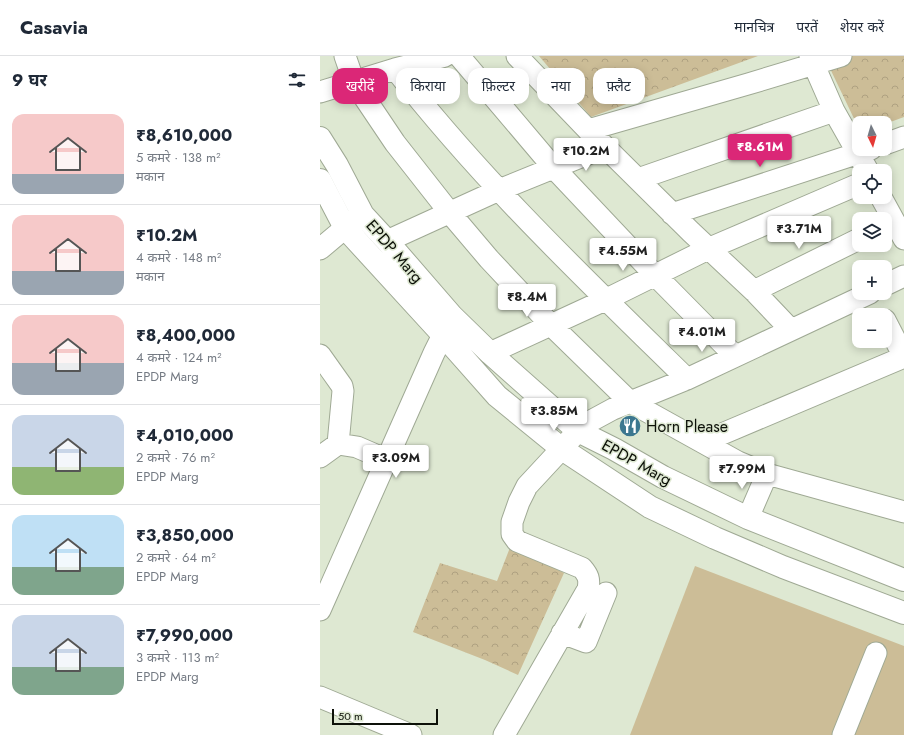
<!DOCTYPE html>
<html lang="hi">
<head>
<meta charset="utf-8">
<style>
  body { margin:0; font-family:Jost,"Noto Sans Devanagari",sans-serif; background:#f6f6f7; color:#1f2937; height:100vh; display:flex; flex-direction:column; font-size:15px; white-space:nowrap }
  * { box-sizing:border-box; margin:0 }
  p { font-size:13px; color:#747a83 }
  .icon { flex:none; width:22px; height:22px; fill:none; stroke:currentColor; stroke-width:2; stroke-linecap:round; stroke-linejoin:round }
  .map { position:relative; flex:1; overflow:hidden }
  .details { display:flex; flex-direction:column; background:#fff; width:320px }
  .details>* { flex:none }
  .hud { position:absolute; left:12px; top:12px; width:380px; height:36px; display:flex; gap:8px }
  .needle { width:26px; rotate:175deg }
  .buttons { position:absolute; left:532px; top:60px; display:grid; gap:8px }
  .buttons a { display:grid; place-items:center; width:40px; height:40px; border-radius:8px; background:#fff; box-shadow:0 2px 10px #0003; font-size:20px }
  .scale { position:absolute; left:12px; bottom:10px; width:106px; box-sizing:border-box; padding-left:4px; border:2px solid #0d1109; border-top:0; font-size:11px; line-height:14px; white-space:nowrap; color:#0d1109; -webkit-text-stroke:3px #dee8d2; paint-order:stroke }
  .price { position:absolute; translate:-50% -34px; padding:0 9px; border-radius:4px; background:#fff; color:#222; font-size:13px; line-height:26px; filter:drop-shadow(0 1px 2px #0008) }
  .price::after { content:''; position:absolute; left:50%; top:24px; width:12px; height:9px; margin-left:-6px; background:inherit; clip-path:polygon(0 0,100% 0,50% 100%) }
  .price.on { background:#db2777; color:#fff }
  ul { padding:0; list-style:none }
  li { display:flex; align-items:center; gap:12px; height:100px; padding:0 12px }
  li+li { border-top:1px solid #e0e1e3 }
  li span { display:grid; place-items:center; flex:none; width:112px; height:80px; border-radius:12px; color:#555 }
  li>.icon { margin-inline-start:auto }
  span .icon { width:48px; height:48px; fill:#fffc; stroke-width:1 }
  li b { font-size:17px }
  h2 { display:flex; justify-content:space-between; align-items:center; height:48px; padding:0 12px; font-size:17px }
  .pill { padding:0 14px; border-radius:12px; background:#fff; box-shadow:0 2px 10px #0003; font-size:14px; line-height:36px }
  .pill.on { background:#db2777; color:#fff }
  header { display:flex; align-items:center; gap:24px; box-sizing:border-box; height:56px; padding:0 20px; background:#fff; border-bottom:1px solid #e0e1e3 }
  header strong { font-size:19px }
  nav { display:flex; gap:22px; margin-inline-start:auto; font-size:14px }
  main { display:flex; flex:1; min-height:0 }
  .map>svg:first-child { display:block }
  .park { fill:url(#park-crowns) }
  .pitch { fill:#ccbd97 }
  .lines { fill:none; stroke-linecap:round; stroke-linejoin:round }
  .minor-casing { stroke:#9fa994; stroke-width:23 }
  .major-casing { stroke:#9fa994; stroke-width:24 }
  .minor { stroke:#fff; stroke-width:21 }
  .major { stroke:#fff; stroke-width:22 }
  .labels { text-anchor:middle; stroke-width:3; stroke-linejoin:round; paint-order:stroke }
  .street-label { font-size:16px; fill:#0d1109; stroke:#dee8d2 }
  .poi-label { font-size:16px; fill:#0d1109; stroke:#dee8d2; text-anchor:start }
</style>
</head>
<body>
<header>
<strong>Casavia</strong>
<nav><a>मानचित्र</a><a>परतें</a><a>शेयर करें</a></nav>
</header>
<main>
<section class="details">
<h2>9 घर<svg class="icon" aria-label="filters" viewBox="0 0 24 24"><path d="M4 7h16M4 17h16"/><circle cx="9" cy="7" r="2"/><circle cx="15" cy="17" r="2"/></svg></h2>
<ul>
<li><span style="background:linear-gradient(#f6c9c9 75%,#9aa5b1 0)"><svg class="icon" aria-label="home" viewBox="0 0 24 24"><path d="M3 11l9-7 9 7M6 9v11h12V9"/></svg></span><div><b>₹8,610,000</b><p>5 कमरे · 138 m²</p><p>मकान</p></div></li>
<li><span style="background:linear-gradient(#f6c9c9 70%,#9aa5b1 0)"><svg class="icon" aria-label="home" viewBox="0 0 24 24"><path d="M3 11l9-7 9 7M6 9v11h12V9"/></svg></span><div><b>₹10.2M</b><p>4 कमरे · 148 m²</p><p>मकान</p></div></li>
<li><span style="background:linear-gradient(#f6c9c9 60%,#9aa5b1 0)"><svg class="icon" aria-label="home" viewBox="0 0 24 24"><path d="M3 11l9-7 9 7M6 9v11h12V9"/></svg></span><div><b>₹8,400,000</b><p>4 कमरे · 124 m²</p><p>EPDP Marg</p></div></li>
<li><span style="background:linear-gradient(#c9d6e8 65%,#8fb573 0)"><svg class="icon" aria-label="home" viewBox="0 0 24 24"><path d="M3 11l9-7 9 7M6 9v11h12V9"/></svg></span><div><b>₹4,010,000</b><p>2 कमरे · 76 m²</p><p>EPDP Marg</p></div></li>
<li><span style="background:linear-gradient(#bfe0f5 65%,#7fa58c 0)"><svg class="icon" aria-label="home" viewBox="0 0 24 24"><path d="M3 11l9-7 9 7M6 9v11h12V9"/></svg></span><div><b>₹3,850,000</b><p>2 कमरे · 64 m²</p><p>EPDP Marg</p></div></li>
<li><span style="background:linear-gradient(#c9d6e8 65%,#7fa58c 0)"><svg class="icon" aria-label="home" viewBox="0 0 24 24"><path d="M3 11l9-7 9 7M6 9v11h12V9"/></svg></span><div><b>₹7,990,000</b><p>3 कमरे · 113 m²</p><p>EPDP Marg</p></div></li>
</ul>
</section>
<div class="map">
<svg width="584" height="679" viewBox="0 0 584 679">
  <defs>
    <pattern id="park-crowns" width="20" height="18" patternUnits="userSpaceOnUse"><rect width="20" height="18" fill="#ccbd97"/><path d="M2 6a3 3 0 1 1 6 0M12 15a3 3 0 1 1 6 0" fill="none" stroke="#aea181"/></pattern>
  </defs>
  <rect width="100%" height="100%" fill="#dee8d2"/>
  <path class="park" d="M219,0h219l-167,61z
    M504,0h80v61l-19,7 -26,-1v6z
    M191,489l53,28 -46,102 -33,-15 -72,-28 27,-69 57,18z"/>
  <path class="pitch" d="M375,510l209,80v89h-274z"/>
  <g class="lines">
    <g class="minor-casing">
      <path id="minor" d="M25,0l9,26 41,61 55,70 39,46 62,66 79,77 108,60 29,12 137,38
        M139,0l94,111 102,108 80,81
        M197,0l71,74 103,102 63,59 37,39
        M490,0l24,55 34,60
        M75,13c88,113 191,211 292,310
        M0,36l75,-23 50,-13
        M268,74l160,-46 93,-28
        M565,88l19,-7
        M318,123l196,-68
        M561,141l23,42
        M352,158l199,-65
        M67,185l112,-51 106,-43
        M0,193l25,-21 14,-11
        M565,229l19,-9
        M434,235l105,-52
        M565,264l19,37
        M170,297l115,-53 105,-52 149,-64
        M0,299l22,31 1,5 -5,53
        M383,386l201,-85
        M0,401l18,-13 19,3 30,13
        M428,462l19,-44
        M0,554l114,-257 9,-18
        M242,577l24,9 20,-49
        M0,641l91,38
        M184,679l84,-146c2,-10 0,-14 -6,-21l-65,-27 -5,-7v-12l7,-20 8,-16 51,-55 11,-9 24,-13 74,-30 183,-86
        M523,679l33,-82"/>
    </g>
    <g class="major-casing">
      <path id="major" d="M0,82l17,27 26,50 24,26 65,75 38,37 88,78 36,18 49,28 85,41 156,62
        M0,124l25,48 98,107 54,61 65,53 88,58 65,31 68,29 121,46"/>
    </g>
    <use href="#minor" class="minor"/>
    <use href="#major" class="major"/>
  </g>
  <defs>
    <g id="restaurant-disc" transform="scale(1.15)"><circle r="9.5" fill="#3c778f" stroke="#dee8d2"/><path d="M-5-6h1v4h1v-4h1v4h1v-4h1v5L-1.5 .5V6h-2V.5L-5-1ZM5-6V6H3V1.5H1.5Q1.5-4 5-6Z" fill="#fff"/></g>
  </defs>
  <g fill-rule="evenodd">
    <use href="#restaurant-disc" x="310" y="370"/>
  </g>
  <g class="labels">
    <g class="street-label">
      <text transform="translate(75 195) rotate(49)" y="6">EPDP Marg</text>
      <text transform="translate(317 406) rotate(29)" y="6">EPDP Marg</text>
    </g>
    <g class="poi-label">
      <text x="326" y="376">Horn Please</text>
    </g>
  </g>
</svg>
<div class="buttons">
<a><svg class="needle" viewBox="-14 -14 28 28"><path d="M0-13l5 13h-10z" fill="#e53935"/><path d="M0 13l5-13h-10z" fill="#747a83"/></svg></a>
<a><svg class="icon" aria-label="locate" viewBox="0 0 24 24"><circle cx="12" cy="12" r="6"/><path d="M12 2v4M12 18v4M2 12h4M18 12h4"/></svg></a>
<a><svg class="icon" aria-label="layers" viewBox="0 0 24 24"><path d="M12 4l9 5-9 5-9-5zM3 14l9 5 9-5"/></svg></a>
<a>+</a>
<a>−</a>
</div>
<div class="scale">50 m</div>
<b class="price on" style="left:440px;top:112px">₹8.61M</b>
<b class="price" style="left:266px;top:116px">₹10.2M</b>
<b class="price" style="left:479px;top:194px">₹3.71M</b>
<b class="price" style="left:303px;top:216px">₹4.55M</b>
<b class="price" style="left:207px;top:262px">₹8.4M</b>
<b class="price" style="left:382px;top:297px">₹4.01M</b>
<b class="price" style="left:234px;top:376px">₹3.85M</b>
<b class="price" style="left:76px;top:423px">₹3.09M</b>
<b class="price" style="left:422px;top:434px">₹7.99M</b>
<div class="hud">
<a class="pill on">खरीदें</a>
<a class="pill">किराया</a>
<a class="pill">फ़िल्टर</a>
<a class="pill">नया</a>
<a class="pill">फ़्लैट</a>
</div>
</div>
</main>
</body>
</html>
